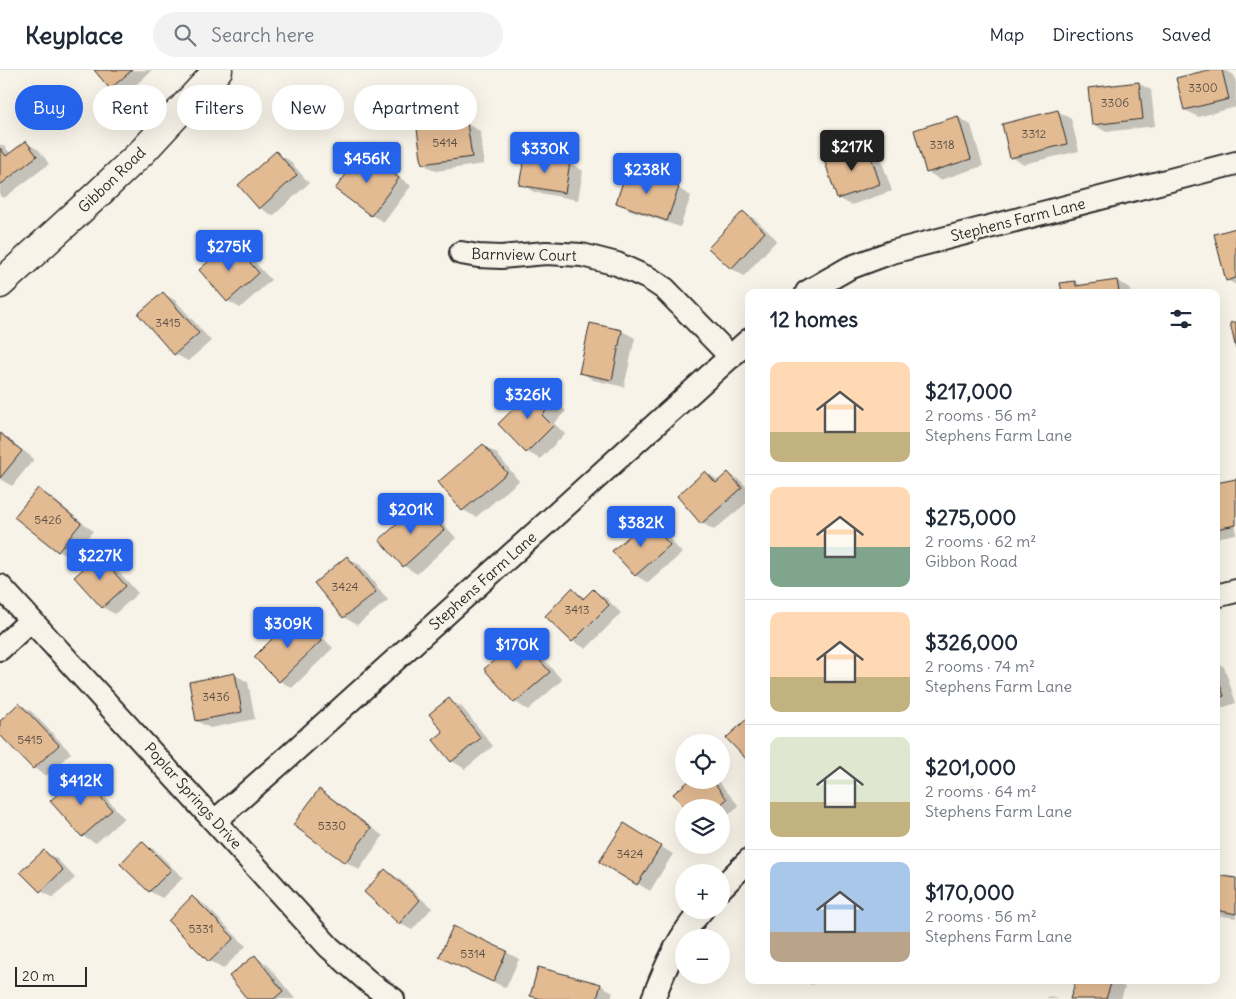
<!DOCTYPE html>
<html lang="en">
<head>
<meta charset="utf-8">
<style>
  body { margin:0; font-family:Delius,sans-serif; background:#f2f2f3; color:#1f2937; height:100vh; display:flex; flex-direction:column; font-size:19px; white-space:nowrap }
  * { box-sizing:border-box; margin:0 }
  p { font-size:16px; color:#747a83 }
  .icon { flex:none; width:28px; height:28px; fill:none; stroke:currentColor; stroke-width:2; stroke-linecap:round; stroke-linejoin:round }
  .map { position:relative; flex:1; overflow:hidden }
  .sheet { position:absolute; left:745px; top:219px; width:475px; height:695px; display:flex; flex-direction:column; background:#fff; border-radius:10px; box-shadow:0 5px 20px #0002 }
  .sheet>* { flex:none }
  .top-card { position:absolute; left:15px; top:15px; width:475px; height:45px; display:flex; gap:10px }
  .fabs { position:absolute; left:675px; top:664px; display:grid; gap:10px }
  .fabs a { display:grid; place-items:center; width:55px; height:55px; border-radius:50%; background:#fff; box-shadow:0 5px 20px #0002; font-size:25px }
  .scale { position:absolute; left:15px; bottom:12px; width:72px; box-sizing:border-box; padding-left:5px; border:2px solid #2b2b2b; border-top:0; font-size:14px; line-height:18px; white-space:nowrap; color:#2b2b2b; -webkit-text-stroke:4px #f7f3e8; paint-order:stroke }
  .price { position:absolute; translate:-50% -42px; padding:0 11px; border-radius:5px; background:#2563eb; color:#fff; font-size:16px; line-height:32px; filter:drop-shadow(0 1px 2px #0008) }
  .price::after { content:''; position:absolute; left:50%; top:30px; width:15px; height:11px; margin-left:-8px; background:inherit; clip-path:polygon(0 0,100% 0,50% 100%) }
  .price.active { background:#222; color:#fff }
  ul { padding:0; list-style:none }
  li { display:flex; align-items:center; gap:15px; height:125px; padding:0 25px }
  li+li { border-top:1px solid #e0e1e3 }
  li span { display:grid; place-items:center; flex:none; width:140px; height:100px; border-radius:10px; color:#555 }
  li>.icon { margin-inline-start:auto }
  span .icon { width:60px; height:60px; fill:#fffc; stroke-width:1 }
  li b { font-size:21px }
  h2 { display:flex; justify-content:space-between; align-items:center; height:60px; padding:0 25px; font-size:21px }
  .tag { padding:0 18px; border-radius:22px; background:#fff; box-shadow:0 5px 20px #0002; font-size:18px; line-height:45px }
  .tag.active { background:#2563eb; color:#fff }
  header { display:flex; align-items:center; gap:30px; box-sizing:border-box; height:70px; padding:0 25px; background:#fff; border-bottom:1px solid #e0e1e3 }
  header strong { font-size:24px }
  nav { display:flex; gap:28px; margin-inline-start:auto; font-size:18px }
  .search { width:350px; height:45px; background:#f2f2f3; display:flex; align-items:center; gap:12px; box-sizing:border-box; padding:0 18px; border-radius:28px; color:#747a83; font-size:19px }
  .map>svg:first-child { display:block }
  .shadow { fill:#0003 }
  .building { fill:#e3bb93; stroke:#2b2b2b }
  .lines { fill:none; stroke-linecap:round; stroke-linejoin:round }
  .street-casing { stroke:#2b2b2b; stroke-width:26 }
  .secondary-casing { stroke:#2b2b2b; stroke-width:31 }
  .street { stroke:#f7f3e8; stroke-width:22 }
  .secondary { stroke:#f7f3e8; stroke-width:28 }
  .labels { text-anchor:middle; stroke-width:4.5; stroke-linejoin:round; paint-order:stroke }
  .number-label { font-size:12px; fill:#594f45 }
  .street-label { font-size:15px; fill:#2b2b2b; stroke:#f7f3e8 }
</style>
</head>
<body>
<header>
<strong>Keyplace</strong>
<div class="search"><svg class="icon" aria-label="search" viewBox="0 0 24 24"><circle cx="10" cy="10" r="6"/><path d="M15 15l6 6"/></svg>Search here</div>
<nav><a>Map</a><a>Directions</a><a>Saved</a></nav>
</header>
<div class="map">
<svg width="1236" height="929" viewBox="0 0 1236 929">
  <rect width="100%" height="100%" fill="#f7f3e8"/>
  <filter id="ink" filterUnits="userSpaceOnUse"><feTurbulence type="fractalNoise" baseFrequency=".02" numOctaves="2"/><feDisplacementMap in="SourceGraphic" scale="10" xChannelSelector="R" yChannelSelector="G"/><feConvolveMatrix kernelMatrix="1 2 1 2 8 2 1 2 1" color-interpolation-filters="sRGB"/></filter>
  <g filter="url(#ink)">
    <path class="shadow" d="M152,0l-28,26 -13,-8 -16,-17z
      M1213,0h12l9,5 2,8v24l-38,10 -13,-7z
      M1138,13l13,7 4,36 -49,6 -13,-8z
      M1058,41l13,8 8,32 -55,13 -13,-7z
      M958,47l13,8 12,41 -43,14 -12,-8z
      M467,54l13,7 4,33 -48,7 -13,-7z
      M26,73l13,7 10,14 -45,34 -4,-2v-52l5,3 6,7z
      M866,76l13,7 13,38 -41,14 -13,-7z
      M276,83l13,7 20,23 -36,33 -13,-8z
      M364,83l13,7 34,26 -27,36 -13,-7z
      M526,85l44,8 13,8 -5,29 -44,-8 -13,-8z
      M678,118l13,8 -11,31 -50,-17 -13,-8z
      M743,142l13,8 21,20 -33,36 -13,-8z
      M1236,159v56l-9,-5z
      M232,172l12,8 27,30 -31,28 -12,-7z
      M1117,211l13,7 1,4h-68l-1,-8 13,-2 8,4z
      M163,223l13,8 35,40 -23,20 -13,-7z
      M622,261l13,7 -11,49 -31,-7 -12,-8z
      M538,317l12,8 16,16 -12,12 11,11 -25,25 -13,-7z
      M0,362l34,27 -22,27 -12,-7z
      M483,376l13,7 23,28 -43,36 -13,-7z
      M705,402l15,9 9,-7 12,7 8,9v11l-35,29 -12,-7z
      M1236,410v54l-20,4v-54z
      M38,419l13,8 42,34 -22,27 -13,-7z
      M421,435l12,7 23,26 -39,36 -13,-8z
      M648,451l13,8 21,24 -34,30 -13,-8z
      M99,486l13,8 26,29 -23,21 -13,-7z
      M347,488l13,7 28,35 -31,25 -13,-8 -28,-34z
      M573,520l13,8 7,-8 13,8 15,15 -35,36 -13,-8 -26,-25z
      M297,547l12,7 24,24 -41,40 -12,-7z
      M520,569l13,8 29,33 -34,30 -13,-8 -29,-33z
      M1216,592l8,5 12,36 -20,7z
      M235,605l13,7 7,37 -45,9 -13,-7z
      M449,630l13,7 31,39 -28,23 -13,-8 -7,-29z
      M19,634l13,8 39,41 -25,23 -12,-8 -34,-35v-10z
      M80,706l13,7 31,35 -28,25 -13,-7z
      M691,710h26l22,26 -18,15v-13h-35z
      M320,721l12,7 51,38 -24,34 -13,-8 -51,-37z
      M637,762l36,22 -23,37 -49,-29z
      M142,773l13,7 28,28 -21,20 -13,-7z
      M44,781l13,8 18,19 -22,20 -12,-7z
      M385,800l13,8 34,30 -20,22 -13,-7z
      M1216,806l20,3v39l-20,-3z
      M193,827l12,8 41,41 -23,23 -13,-8 -41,-40z
      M506,882l13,7 -13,29 -65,-31z
      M255,887l12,7 28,35h-46z
      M803,910h14l-5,5z
      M1077,910h36l12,7 -4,12h-50z
      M600,915l13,7 -2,7h-73l-6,-4z
      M1048,926l10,3h-11z"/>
    <path class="building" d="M94,0h38l-22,19z
      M1208,0h14l7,29 -45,11 -8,-32z
      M1139,12l4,37 -51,6 -4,-37z
      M1058,40l9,34 -57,14 -8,-34z
      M958,46l13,43 -45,14 -12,-43z
      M467,53l5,34 -50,7 -5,-35z
      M26,71l11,15 -37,29v-37l6,8z
      M867,74l13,40 -43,15 -13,-40z
      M276,81l21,24 -38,34 -21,-24z
      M364,81l35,27 -28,38 -36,-27z
      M525,84l45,8 -5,31 -46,-8z
      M627,99l52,18 -12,34 -51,-18z
      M743,141l22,21 -34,37 -23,-21z
      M1236,158v50l-10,3 -12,-47z
      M231,171l28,32 -32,29 -28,-32z
      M1117,210l2,12h-57l-2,-9 15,-2 1,5z
      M163,222l36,41 -25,22 -36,-41z
      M1236,252v27l-6,-26z
      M590,253l32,7 -10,50 -33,-7z
      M537,316l17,17 -12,12 11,11 -27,27 -28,-29z
      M0,363l22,18 -22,27z
      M483,374l24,29 -45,38 -24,-29z
      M705,401l11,12 12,-11 14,16 -41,36 -24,-28z
      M1236,409v46l-20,4v-46z
      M38,418l43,35 -23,29 -44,-35z
      M420,434l24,26 -41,37 -24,-27z
      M648,450l22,25 -35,31 -23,-25z
      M99,485l27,31 -24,22 -28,-31z
      M347,486l29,36 -33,26 -29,-35z
      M572,518l11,11 10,-10 16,16 -37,37 -27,-26z
      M296,545l25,26 -42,41 -25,-25z
      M520,568l30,34 -36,31 -30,-34z
      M235,603l7,39 -46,9 -7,-39z
      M1216,603l8,23 -8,2z
      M449,628l32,40 -30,24 -18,-22 10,-8 -14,-18z
      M19,633l40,42 -26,24 -33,-34v-14z
      M749,647v45l-23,-24z
      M80,704l32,36 -30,27 -32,-36z
      M690,710h22l15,19 -10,9h-32l-12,-14z
      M319,719l52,39 -26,35 -52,-38z
      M624,753l37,23 -24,39 -38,-23z
      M142,771l29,29 -22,22 -29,-28z
      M44,780l19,20 -23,22 -20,-20z
      M385,799l35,31 -21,24 -35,-32z
      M1216,805l20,3v36l-20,-4z
      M192,826l42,42 -25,24 -41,-41z
      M453,856l54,25 -14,31 -54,-25z
      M255,885l28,36 -9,8h-27l-18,-23z
      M538,897l63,17 -4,15h-55l-12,-3z
      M1076,910h36l-6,19h-36z"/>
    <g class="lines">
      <g class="street-casing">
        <path id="street" d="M461,183l17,3 23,1 45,-4 36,2 35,9 33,15 15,10 66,68
          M807,222l42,-24 43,-16 344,-89
          M0,516l329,361 42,37 22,15
          M1216,526l20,-5
          M0,579l31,-29
          M215,751l76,-67 458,-414
          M721,818l28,-28
          M653,929c12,-31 26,-64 49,-89"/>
      </g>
      <g class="secondary-casing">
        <path id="secondary" d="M0,214l99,-91 44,-42 75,-81"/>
      </g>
      <use href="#street" class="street"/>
      <use href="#secondary" class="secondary"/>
    </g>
  </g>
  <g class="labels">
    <g class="number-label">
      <text x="1203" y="22">3300</text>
      <text x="1115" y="37">3306</text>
      <text x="1034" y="68">3312</text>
      <text x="445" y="77">5414</text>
      <text x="942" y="79">3318</text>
      <text x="168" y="257">3415</text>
      <text x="48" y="454">5426</text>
      <text x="345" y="521">3424</text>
      <text x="577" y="544">3413</text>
      <text x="216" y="631">3436</text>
      <text x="30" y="674">5415</text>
      <text x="332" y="760">5330</text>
      <text x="630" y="788">3424</text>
      <text x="201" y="863">5331</text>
      <text x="473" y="888">5314</text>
    </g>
    <g class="street-label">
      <text transform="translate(112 110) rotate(-44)" y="5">Gibbon Road</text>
      <text transform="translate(1018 150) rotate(-14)" y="5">Stephens Farm Lane</text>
      <text transform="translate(524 185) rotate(1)" y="5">Barnview Court</text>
      <text transform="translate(483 511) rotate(-42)" y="5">Stephens Farm Lane</text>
      <text transform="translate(193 726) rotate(48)" y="5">Poplar Springs Drive</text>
    </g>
  </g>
</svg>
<div class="fabs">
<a><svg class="icon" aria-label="locate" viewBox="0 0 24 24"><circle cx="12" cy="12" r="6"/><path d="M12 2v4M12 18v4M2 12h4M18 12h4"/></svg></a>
<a><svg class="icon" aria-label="layers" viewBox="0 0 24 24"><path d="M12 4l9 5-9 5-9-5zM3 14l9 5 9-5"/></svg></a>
<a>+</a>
<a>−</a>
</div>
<div class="scale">20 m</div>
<b class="price active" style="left:852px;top:102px">$217K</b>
<b class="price" style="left:545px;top:104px">$330K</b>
<b class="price" style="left:367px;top:114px">$456K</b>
<b class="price" style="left:647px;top:125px">$238K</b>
<b class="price" style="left:229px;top:202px">$275K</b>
<b class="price" style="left:528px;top:350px">$326K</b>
<b class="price" style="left:411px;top:465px">$201K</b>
<b class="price" style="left:641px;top:478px">$382K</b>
<b class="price" style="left:100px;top:511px">$227K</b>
<b class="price" style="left:288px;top:579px">$309K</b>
<b class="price" style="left:517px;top:600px">$170K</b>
<b class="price" style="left:81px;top:736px">$412K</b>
<div class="top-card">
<a class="tag active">Buy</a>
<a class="tag">Rent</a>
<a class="tag">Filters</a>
<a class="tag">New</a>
<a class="tag">Apartment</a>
</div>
<section class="sheet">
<h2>12 homes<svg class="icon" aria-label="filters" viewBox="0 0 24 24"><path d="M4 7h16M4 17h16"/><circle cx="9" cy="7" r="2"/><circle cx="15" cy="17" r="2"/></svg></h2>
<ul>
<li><span style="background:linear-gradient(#ffd9b3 70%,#c2b280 0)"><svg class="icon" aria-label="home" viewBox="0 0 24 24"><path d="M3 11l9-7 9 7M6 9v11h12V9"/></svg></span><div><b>$217,000</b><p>2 rooms · 56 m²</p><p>Stephens Farm Lane</p></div></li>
<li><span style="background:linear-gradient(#ffd9b3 60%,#7fa58c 0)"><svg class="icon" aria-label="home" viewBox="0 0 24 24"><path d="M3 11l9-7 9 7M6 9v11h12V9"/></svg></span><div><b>$275,000</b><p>2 rooms · 62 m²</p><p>Gibbon Road</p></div></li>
<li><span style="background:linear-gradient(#ffd9b3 65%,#c2b280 0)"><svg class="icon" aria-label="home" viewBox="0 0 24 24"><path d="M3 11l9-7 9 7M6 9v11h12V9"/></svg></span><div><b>$326,000</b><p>2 rooms · 74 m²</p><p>Stephens Farm Lane</p></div></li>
<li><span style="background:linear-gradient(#dfe7d0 65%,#c2b280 0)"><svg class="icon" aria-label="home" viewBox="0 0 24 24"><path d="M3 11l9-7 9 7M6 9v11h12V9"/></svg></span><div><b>$201,000</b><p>2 rooms · 64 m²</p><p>Stephens Farm Lane</p></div></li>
<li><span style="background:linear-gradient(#a9c7e8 70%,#b9a48a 0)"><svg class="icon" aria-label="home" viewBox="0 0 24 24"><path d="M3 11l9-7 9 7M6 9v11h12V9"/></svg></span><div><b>$170,000</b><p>2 rooms · 56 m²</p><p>Stephens Farm Lane</p></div></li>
</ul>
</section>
</div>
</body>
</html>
